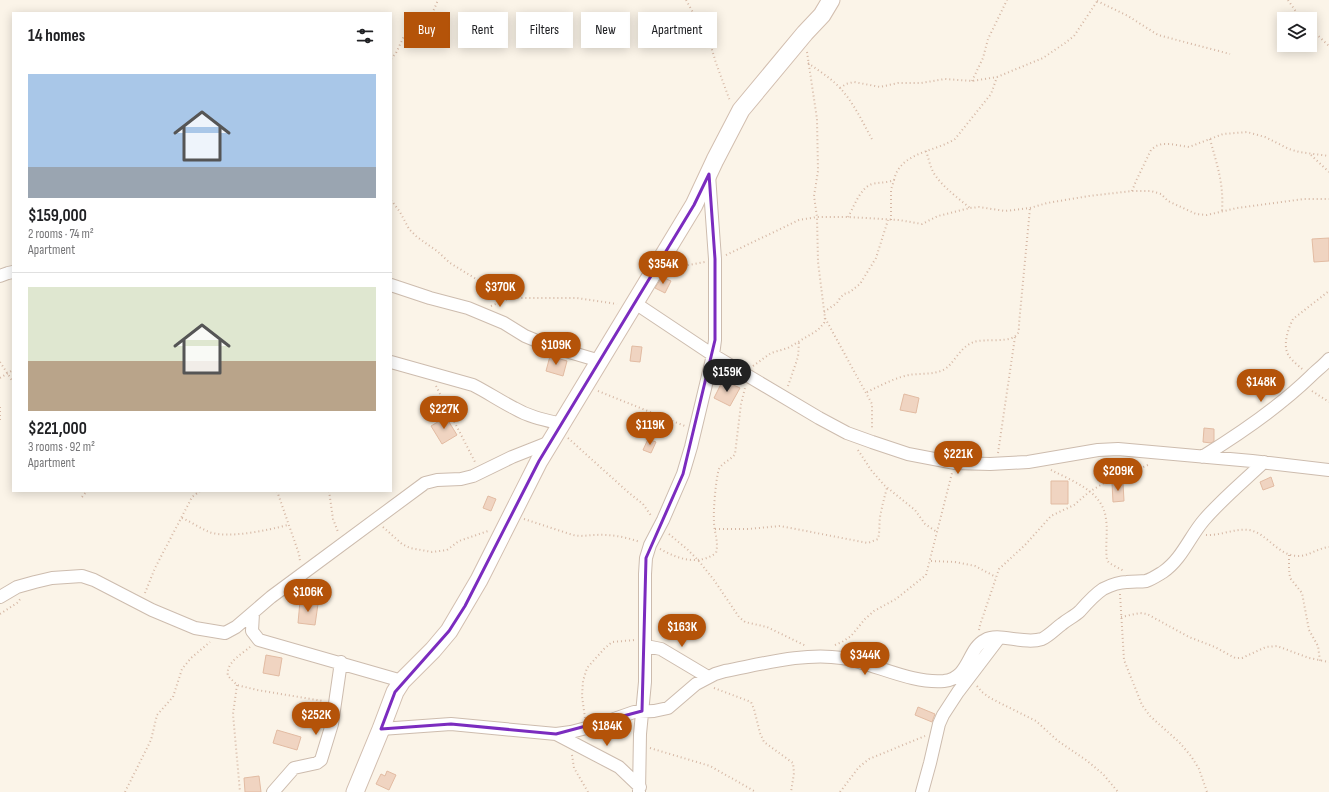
<!DOCTYPE html>
<html lang="en">
<head>
<meta charset="utf-8">
<style>
  body { margin:0; font-family:"Sofia Sans Condensed",sans-serif; background:#f2f2f2; color:#202124; height:100vh; display:flex; flex-direction:column; font-size:15px; white-space:nowrap }
  * { box-sizing:border-box; margin:0 }
  p { font-size:13px; color:#757577 }
  .icon { flex:none; width:22px; height:22px; fill:none; stroke:currentColor; stroke-width:2; stroke-linecap:round; stroke-linejoin:round }
  .map { position:relative; flex:1; overflow:hidden }
  .panel { position:absolute; left:12px; top:12px; width:380px; height:480px; display:flex; flex-direction:column; background:#fff; border-radius:0px; box-shadow:0 2px 10px #0003 }
  .panel>* { flex:none }
  .guide { position:absolute; left:404px; top:12px; width:380px; height:36px; display:flex; gap:8px }
  .fabs { position:absolute; left:1277px; top:12px; display:grid; gap:8px }
  .fabs a { display:grid; place-items:center; width:40px; height:40px; border-radius:0px; background:#fff; box-shadow:0 2px 10px #0003; font-size:20px }
  .price { position:absolute; translate:-50% -34px; padding:0 9px; border-radius:14px; background:#b45309; color:#fff; font-size:13px; line-height:26px; filter:drop-shadow(0 1px 2px #0008) }
  .price::after { content:''; position:absolute; left:50%; top:24px; width:12px; height:9px; margin-left:-6px; background:inherit; clip-path:polygon(0 0,100% 0,50% 100%) }
  .price.on { background:#222; color:#fff }
  ul { padding:0; list-style:none }
  li { display:grid; align-content:center; gap:8px; height:212px; padding:0 16px }
  li+li { border-top:1px solid #e0e0e0 }
  li span { display:grid; place-items:center; height:124px; border-radius:0px; color:#555 }
  li>.icon { margin-inline-start:auto }
  span .icon { width:72px; height:72px; fill:#fffc; stroke-width:1 }
  li b { font-size:17px }
  h2 { display:flex; justify-content:space-between; align-items:center; height:48px; padding:0 16px; font-size:17px }
  .chip { padding:0 14px; border-radius:0px; background:#fff; box-shadow:0 2px 10px #0003; font-size:14px; line-height:36px }
  .chip.on { background:#b45309; color:#fff }
  .map>svg:first-child { display:block }
  .building { fill:#f0d4c1; stroke:#e2bba2 }
  .lines { fill:none; stroke-linecap:round; stroke-linejoin:round }
  .street-casing { stroke:#cdbcae; stroke-width:14 }
  .secondary-casing { stroke:#d2beaf; stroke-width:19 }
  .path { stroke:#d5b7a4; stroke-width:2; stroke-dasharray:1 3; stroke-linecap:butt }
  .street { stroke:#fff; stroke-width:12 }
  .secondary { stroke:#fff; stroke-width:17 }
  .marked { fill:none; stroke:#7b2cbf; stroke-width:3; stroke-linejoin:round }
</style>
</head>
<body>
<div class="map">
<svg width="1329" height="792" viewBox="0 0 1329 792">
  <rect width="100%" height="100%" fill="#fbf4e8"/>
  <path class="building" d="M1329,238v23l-15,1 -2,-23z
    M662,277l9,4 -6,12 -10,-5z
    M632,346l10,1 -2,15 -10,-1z
    M550,356l17,5 -4,15 -17,-5z
    M723,380l17,8 -10,18 -16,-8z
    M904,394l15,4 -3,15 -16,-3z
    M446,417l11,18 -15,9 -11,-18z
    M1204,428l10,1v12l-3,2 -8,-1z
    M648,439l8,3 -5,11 -8,-3z
    M1271,477l3,9 -11,4 -3,-8z
    M1051,481h17v23h-17z
    M1112,483h11l1,18 -11,1z
    M488,496l8,3 -5,12 -8,-3z
    M300,601l18,3 -3,21 -17,-2z
    M266,655l16,3 -3,18 -16,-3z
    M918,707l17,7 -3,8 -17,-7z
    M277,730l24,7 -4,13 -24,-7z
    M387,771l9,4 -7,15 -13,-6 5,-10 4,2z
    M259,776l2,16h-16l-1,-14z"/>
  <g class="lines">
    <g class="street-casing">
      <path id="street" d="M0,276l8,-3 5,-1
        M391,285l39,13 38,10 36,15 21,13 24,10 51,15
        M635,303l78,52 106,63 28,15 25,9 36,12 47,9 35,1 38,-2 70,-12 20,-1 134,12 77,9
        M391,362l82,23c14,7 27,16 41,23 15,9 31,12 48,16
        M1202,457c39,-24 76,-49 109,-81 6,-6 13,-11 18,-17
        M0,597l17,-10 18,-5 17,-4 30,-2 12,4 58,30 43,18 30,5 11,-6 35,-30 154,-114 12,-3 24,-1 12,-3 39,-19 38,-15
        M253,613l-1,18 7,9 143,41
        M646,646l15,3 47,28
        M381,729l70,-5 105,10 15,-2 23,-6 40,-14 20,-1 14,-3 28,-24 19,-10 10,-3c37,-7 80,-19 117,-13 32,5 69,26 102,23 26,-3 23,-32 41,-41 13,-8 39,5 57,-1 8,-4 13,-10 20,-15 6,-5 13,-8 18,-13 7,-8 14,-16 23,-22 8,-4 16,-7 24,-7 7,-1 13,0 19,-1 6,-2 12,-6 17,-9 19,-13 27,-36 41,-52 18,-21 40,-39 60,-58
        M556,734l63,33 21,20
        M273,792l21,-24 23,-5 4,-3 11,-36 9,-62
        M639,792l1,-58 5,-52v-108l1,-16 4,-13 13,-25 20,-46 8,-27 22,-92 2,-15v-81l-6,-84
        M922,792l8,-29 9,-39 4,-9 15,-23 41,-54"/>
    </g>
    <g class="secondary-casing">
      <path id="secondary" d="M355,792l26,-63 14,-37 7,-11 31,-31 16,-19 30,-51 60,-119 155,-256 21,-45 26,-50 64,-77 17,-18 9,-15"/>
    </g>
    <path class="path" d="M686,0l10,18 9,12 5,13 6,20 14,38
      M1288,0l13,19
      M1097,1l31,15 30,19 72,19
      M1310,28l19,18
      M807,52l10,67 1,52 -4,25 3,21 1,45 7,56 47,86v26
      M391,59l5,-6 8,-17 2,-2 15,-6 8,-7 9,-21
      M808,63c11,8 23,15 32,25 14,15 23,35 33,53
      M972,81l11,-23 5,-19 19,-39
      M840,88l6,-4 8,-2 26,5 18,-4h23l24,-4 27,2 25,-4 46,-19 22,-15 9,-7 24,-36
      M1210,139c7,26 14,45 12,72
      M926,151c3,8 4,17 9,24 9,13 23,23 35,33
      M1311,155l18,17
      M1132,191l4,-10 15,-31 5,-4 6,-2h8l19,3 34,-13 24,-2 18,5 24,12 10,3 30,4
      M391,200l9,12 9,17 8,8 20,14 13,12 31,19 17,20
      M848,217c6,-10 12,-29 24,-33 8,-2 15,-1 22,-4 6,-28 41,-28 61,-41l36,-45 6,-17
      M891,220v-30l3,-10
      M726,255l73,-35 18,-3h31l51,3 23,4 16,-8 32,-8 9,-1 26,4 25,-3 17,-5 42,-7 43,-5h19l10,3 7,7 28,13 11,1 30,-7 67,-9h25
      M672,268l33,-6
      M491,306l19,-8h67l40,6
      M824,312l13,-9 3,-5 4,-4 6,-2 10,-8 16,-26 12,-38
      M0,362l13,20
      M753,366l18,-13 17,-5 30,-18 6,-7 1,-5
      M1302,369c-4,-4 -10,-8 -13,-13 -7,-10 -1,-27 4,-37l36,-28
      M0,378l13,-8
      M436,386l39,76
      M788,386l10,-29 1,-16
      M598,391l87,35
      M1312,391l17,11
      M867,392c13,-6 27,-14 42,-17 11,-2 24,0 34,-5 11,-5 16,-23 31,-28 10,-4 39,2 44,-9 1,-2 1,-6 1,-9l11,-116
      M0,407v15
      M568,438l61,55 14,11 9,13
      M858,450l13,20 13,15 31,25 10,14 12,8
      M998,453l17,-116
      M1051,470c21,11 52,21 55,49 2,14 -1,27 1,41l2,3 15,8
      M277,491l22,63 1,7
      M329,491l4,28 5,13
      M82,497l5,-6
      M182,518c9,4 18,10 27,14 20,7 59,-2 79,-7
      M524,519l49,16c8,2 15,0 22,0 15,-1 31,2 45,7
      M383,527l19,17 8,4 22,4 15,-2 12,-9 29,-10
      M715,529h33l32,-3 88,17 10,-4c2,-8 1,-15 2,-22 2,-10 4,-19 7,-29
      M669,534l19,16 10,10 16,20 25,37 6,5 22,5 39,19
      M1206,535c14,1 29,-7 43,-5 18,3 28,25 48,26 10,1 21,-8 32,-9
      M660,549c18,10 38,17 56,4 3,-11 -2,-21 -2,-31 -1,-10 2,-45 5,-53 4,-7 12,-9 16,-15l6,-50 4,-16
      M1289,555v14l1,9 12,15 7,37 9,16 2,15
      M931,561l24,1 20,4 21,11
      M145,593l10,-25 34,-65 3,-6 8,-6
      M1120,594l4,66 18,45 8,11 29,26 12,14 8,13 8,23
      M0,614l17,-11 4,-5
      M1121,617l19,-4 7,1 42,23 26,10 20,11h7l24,-11 11,-1 32,12 20,4
      M979,630l1,-5 19,-56 26,-24 26,-29 23,-11 15,-13 25,-15 27,-9 9,-4
      M835,645l7,-3 9,-6 14,-17 9,-8 22,-12 30,-24 26,-102
      M250,647c-8,7 -25,16 -22,29l9,9 20,5 66,11
      M237,685l-4,29 7,78
      M977,686l5,6 8,6 46,23 22,20 28,19 17,14 15,18
      M714,688l37,14 3,7 6,24 4,9 29,21 1,10 -3,19
      M585,718l-3,-22 1,-15 4,-13 17,-19 8,-7 23,-2
      M650,748l60,18 46,26
      M572,755l2,13 14,24
      M125,792l26,-52 6,-25 16,-18 9,-28 9,-11 19,-16
      M840,792l19,-25 10,-8 56,-23"/>
    <use href="#street" class="street"/>
    <use href="#secondary" class="secondary"/>
  </g>
  <path class="marked" d="M709,174l6,85v81l-32,134 -37,84 -4,153 -86,23 -105,-10 -70,5 14,-37 54,-61 16,-25 74,-145 155,-256z"/>
</svg>
<div class="fabs">
<a><svg class="icon" aria-label="layers" viewBox="0 0 24 24"><path d="M12 4l9 5-9 5-9-5zM3 14l9 5 9-5"/></svg></a>
</div>
<b class="price" style="left:663px;top:285px">$354K</b>
<b class="price" style="left:500px;top:308px">$370K</b>
<b class="price" style="left:556px;top:366px">$109K</b>
<b class="price on" style="left:727px;top:393px">$159K</b>
<b class="price" style="left:1261px;top:403px">$148K</b>
<b class="price" style="left:444px;top:430px">$227K</b>
<b class="price" style="left:650px;top:446px">$119K</b>
<b class="price" style="left:958px;top:475px">$221K</b>
<b class="price" style="left:1118px;top:492px">$209K</b>
<b class="price" style="left:308px;top:613px">$106K</b>
<b class="price" style="left:682px;top:648px">$163K</b>
<b class="price" style="left:865px;top:676px">$344K</b>
<b class="price" style="left:316px;top:736px">$252K</b>
<b class="price" style="left:607px;top:747px">$184K</b>
<div class="guide">
<a class="chip on">Buy</a>
<a class="chip">Rent</a>
<a class="chip">Filters</a>
<a class="chip">New</a>
<a class="chip">Apartment</a>
</div>
<section class="panel">
<h2>14 homes<svg class="icon" aria-label="filters" viewBox="0 0 24 24"><path d="M4 7h16M4 17h16"/><circle cx="9" cy="7" r="2"/><circle cx="15" cy="17" r="2"/></svg></h2>
<ul>
<li><span style="background:linear-gradient(#a9c7e8 75%,#9aa5b1 0)"><svg class="icon" aria-label="home" viewBox="0 0 24 24"><path d="M3 11l9-7 9 7M6 9v11h12V9"/></svg></span><div><b>$159,000</b><p>2 rooms · 74 m²</p><p>Apartment</p></div></li>
<li><span style="background:linear-gradient(#dfe7d0 60%,#b9a48a 0)"><svg class="icon" aria-label="home" viewBox="0 0 24 24"><path d="M3 11l9-7 9 7M6 9v11h12V9"/></svg></span><div><b>$221,000</b><p>3 rooms · 92 m²</p><p>Apartment</p></div></li>
</ul>
</section>
</div>
</body>
</html>
